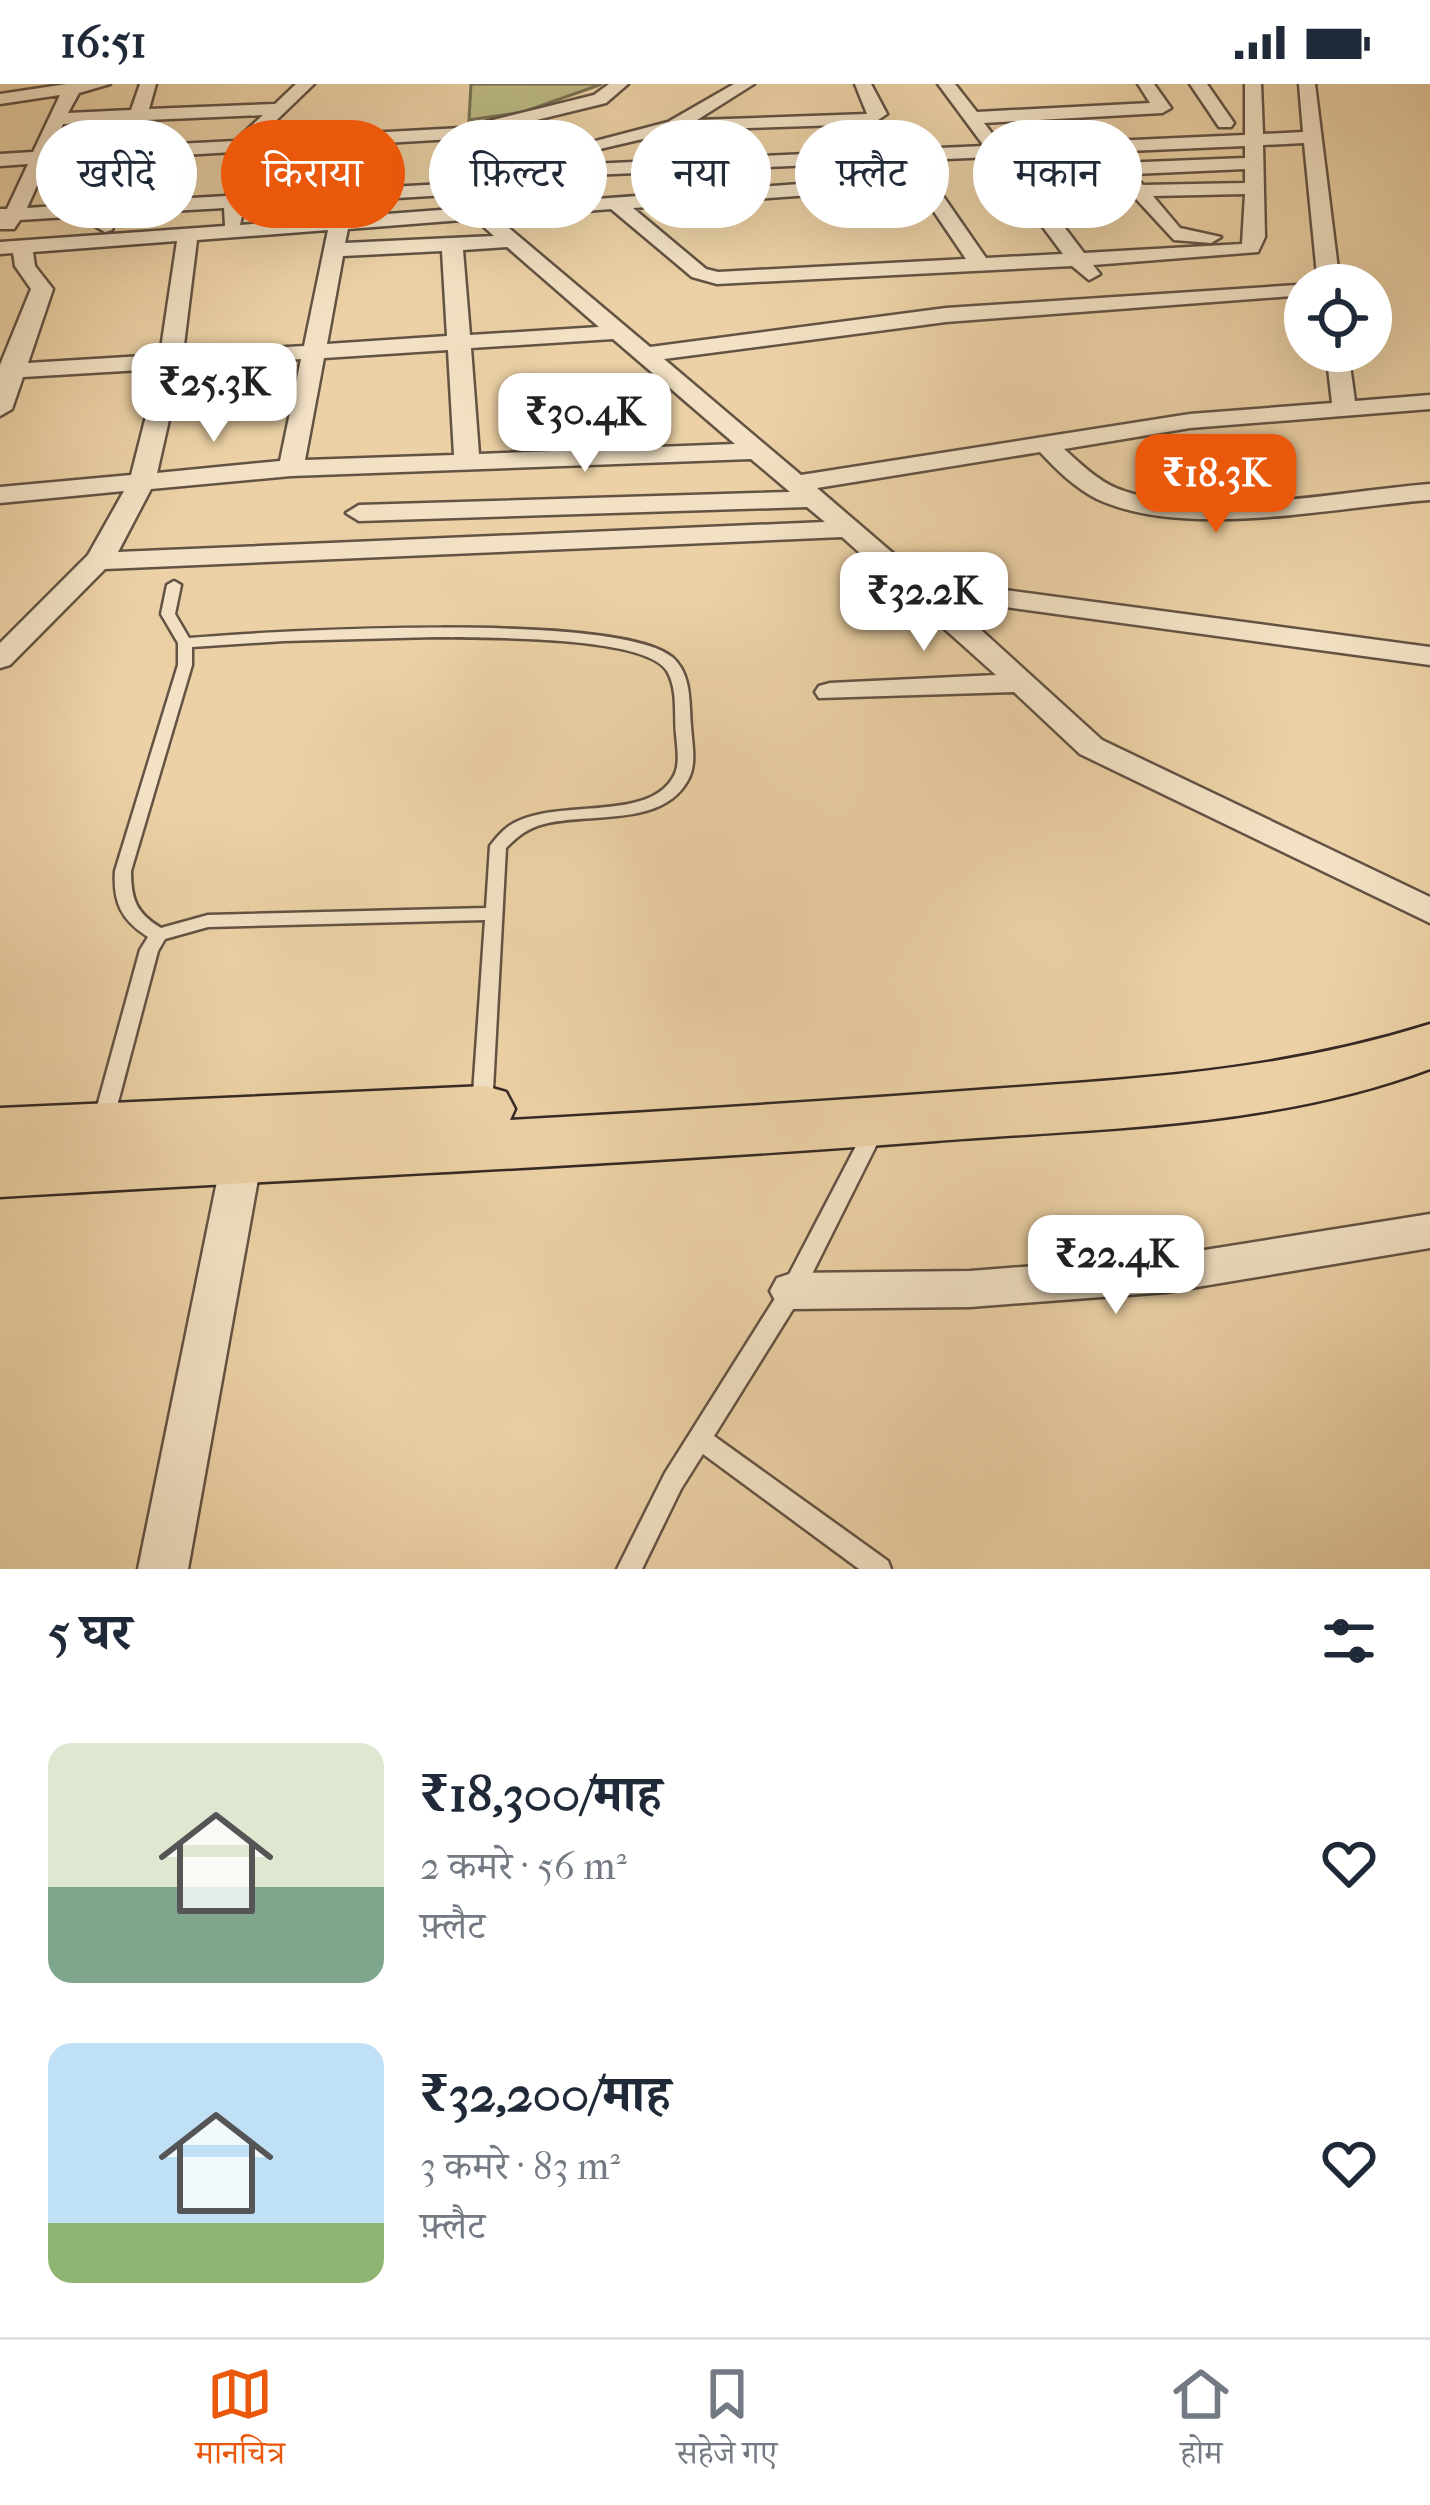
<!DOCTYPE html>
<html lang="hi">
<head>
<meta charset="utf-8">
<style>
  body { margin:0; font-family:"IM FELL French Canon","Noto Serif Devanagari",serif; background:#f6f6f7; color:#1f2937; height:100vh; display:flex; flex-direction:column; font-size:45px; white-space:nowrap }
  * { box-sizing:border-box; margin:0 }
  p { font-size:39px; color:#747a83 }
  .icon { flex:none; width:66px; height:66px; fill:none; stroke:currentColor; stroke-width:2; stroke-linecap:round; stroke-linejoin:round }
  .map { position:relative; height:1485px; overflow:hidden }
  .drawer { display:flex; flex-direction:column; background:#fff; flex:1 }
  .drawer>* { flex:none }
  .banner { position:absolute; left:36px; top:36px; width:1359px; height:108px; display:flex; gap:24px }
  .buttons { position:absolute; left:1284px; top:180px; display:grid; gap:24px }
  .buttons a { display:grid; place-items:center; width:108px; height:108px; border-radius:50%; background:#fff; box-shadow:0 12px 48px #0002; font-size:60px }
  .price { position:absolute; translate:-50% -102px; padding:0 27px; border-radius:24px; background:#fff; color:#222; font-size:39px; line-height:78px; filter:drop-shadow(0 3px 6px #0008) }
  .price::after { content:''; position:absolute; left:50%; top:72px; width:36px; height:27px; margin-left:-18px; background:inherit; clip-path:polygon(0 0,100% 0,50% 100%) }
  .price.current { background:#ea580c; color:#fff }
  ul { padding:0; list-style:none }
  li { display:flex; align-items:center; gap:36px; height:300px; padding:0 48px }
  li span { display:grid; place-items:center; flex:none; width:336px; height:240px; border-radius:24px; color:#555 }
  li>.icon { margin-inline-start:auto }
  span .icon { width:144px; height:144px; fill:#fffc; stroke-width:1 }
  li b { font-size:51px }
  h2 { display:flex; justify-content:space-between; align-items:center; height:144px; padding:0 48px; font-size:51px }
  .pill { padding:0 42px; border-radius:54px; background:#fff; box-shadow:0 12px 48px #0002; font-size:42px; line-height:108px }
  .pill.current { background:#ea580c; color:#fff }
  .status { display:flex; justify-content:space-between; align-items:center; height:84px; padding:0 60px; background:#fff; direction:ltr }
  .status svg { height:33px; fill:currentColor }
  .dock { display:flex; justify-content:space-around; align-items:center; height:168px; border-top:3px solid #e0e1e3; background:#fff; font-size:33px; color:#747a83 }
  .dock a { display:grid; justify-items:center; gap:6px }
  .dock .current { color:#ea580c }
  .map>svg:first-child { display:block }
  .green { fill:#bcba83; stroke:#797254; stroke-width:3 }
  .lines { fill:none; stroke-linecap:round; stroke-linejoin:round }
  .service-casing { stroke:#635344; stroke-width:5 }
  .minor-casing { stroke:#635344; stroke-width:5 }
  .primary-casing { stroke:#362924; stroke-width:5 }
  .service { fill:#f2e1c4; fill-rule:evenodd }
  .minor { fill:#f2e1c4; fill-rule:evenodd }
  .primary { fill:#ebd1a5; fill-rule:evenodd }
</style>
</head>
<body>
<div class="status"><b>16:51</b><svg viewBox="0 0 49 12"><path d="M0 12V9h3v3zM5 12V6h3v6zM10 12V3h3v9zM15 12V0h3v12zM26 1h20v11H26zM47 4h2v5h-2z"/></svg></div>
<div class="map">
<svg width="1430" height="1485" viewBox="0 0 1430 1485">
  <rect width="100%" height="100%" fill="#ebd1a5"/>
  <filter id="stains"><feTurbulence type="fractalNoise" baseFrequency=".00167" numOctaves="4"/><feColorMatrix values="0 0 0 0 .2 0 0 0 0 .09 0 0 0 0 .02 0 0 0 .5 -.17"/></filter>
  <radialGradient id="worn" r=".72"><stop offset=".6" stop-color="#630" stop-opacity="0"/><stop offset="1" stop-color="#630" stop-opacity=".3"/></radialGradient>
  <path class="green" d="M471,0h131l-79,28 -54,8z"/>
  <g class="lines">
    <g class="service-casing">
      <path id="service" d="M174,497l7,4 -6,29 14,24c84,-7 426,-27 483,19 20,17 17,46 19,69 1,18 6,38 -3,54 -26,48 -99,32 -144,44 -16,4 -26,12 -38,24l-14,260 -3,5 -7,3 -7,-3 -3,-5 13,-188 -277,7 -43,12 -7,12 -46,174 -3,5 -7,3 -7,-3 -3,-5 48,-175 8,-13c-27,-17 -35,-35 -33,-66l63,-206v-22l-17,-29 6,-29zM436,553c43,1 209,-2 231,34 11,19 7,43 9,63 1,14 5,33 -4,45 -28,44 -120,18 -163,47 -7,5 -14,13 -19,20l-4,62 -278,7 -47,13c-25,-15 -30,-29 -30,-57l61,-206v-18l92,-6z
        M875,1036l7,3 3,5 -85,170 -86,138 174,125 3,8h-32l-156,-115 -22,35 -39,80h-25l48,-96 119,-189 84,-161z"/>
    </g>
    <g class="minor-casing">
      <path id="minor" d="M67,0h43l-31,9 -11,20 63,-3 9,-26h16l-7,25 126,-5 21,-20h18l-57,55 204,-11 133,-33 15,-11h19l-22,19 -135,33 7,33 506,-23 -46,-62h17l22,28 173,-9 -12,-19h16l17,24 -9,5 -178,10 18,23 243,-11v-51h16l2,50 40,-2 -4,-48h16l25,201h-22l-14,-142 -41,2 2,92 -7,15 -165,13 7,9 -11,6 -17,-14 -355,18 -25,-7 -81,-68 -114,9 153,129 296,-39 367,-24 -8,1v10l-359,27 -282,37 137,116 389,-61 142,-11 -6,-52h22l7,50 75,-6v14l-240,19 -126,21c18,16 37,35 60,42 87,29 215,0 306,-7v16c-95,7 -245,40 -333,-1 -22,-11 -40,-29 -57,-47l-223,36 106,91 507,68v18l-483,-66 155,141 328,157v26l-350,-169 -66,-62 -195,6 -4,-6 4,-6 11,-3 166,-8 -154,-138 -737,32 -95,96 -10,3v-25l88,-88 36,-64 -124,12v-16l131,-12 27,-106 -135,8 -11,32 -12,7v-51l31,-76 -16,-23 -2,-13 -13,1v-12l225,-16 -1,-18 -106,6 -6,16 -7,2 -10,-6 3,-11 -78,5 -6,9h-14v-20h7l21,-45 -28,2v-12l33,-2 27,-57 -60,9v-10zM263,31l-28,26 -97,5 8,-26zM128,37l-8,26 -68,4 11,-27zM453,55l9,44 -217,12 6,-44zM1245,62v12l-227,9 -8,-11zM233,68l-7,44 -104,6 13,-44zM991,73l72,97 -77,4 -52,-75 -25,-7 -423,31 -6,-27zM116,75l-14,44 -75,5 20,-45zM1245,85v14l-102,2 -9,-11zM1114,91l60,65 37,3 10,-6 -41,-9 -27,-32 92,-2 -3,50 -158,9 -57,-75zM908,104l12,3 46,68 -248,13 -12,-3 -73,-61zM464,110l3,14 -227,17 4,-18zM475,135l19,17 -149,7 3,-14zM328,146l-24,116 -121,7 14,-113zM177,157l-17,114 -132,8 25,-74 -18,-23 -2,-14zM507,163l92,80 -129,8 -7,-85zM442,167l5,85 -120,8 16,-88zM613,255l122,105 -256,10 -8,-106zM448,266l6,105 -149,5 19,-102zM301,275l-21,102 -123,12 24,-106zM751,375l39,33 -431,13 -13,8 13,8 448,-14 18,15 -707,30 33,-63 140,-13z
        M734,0h20l-57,36 170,-6 -12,-30h16l16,30 -15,10 -191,6 -111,26 -9,-6 107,-28z
        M1190,0h17l27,39 -3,4h-12z
        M242,1057l14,5 6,11 -74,412h-50l84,-412 6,-11z
        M1430,1130v34l-263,44 -197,15 -178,2 -15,-5 -7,-13 7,-13 15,-5 178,-2 197,-15z"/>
    </g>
    <g class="primary-casing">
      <path id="primary" d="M1430,940v45c-157,59 -328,59 -494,72 -311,24 -624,37 -936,56v-89l485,-22 21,6 9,17 -5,11c160,-9 320,-19 481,-31 156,-11 288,-18 439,-65z"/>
    </g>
    <use href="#service" class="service"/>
    <use href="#minor" class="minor"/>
    <use href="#primary" class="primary"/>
  </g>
  <rect width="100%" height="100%" filter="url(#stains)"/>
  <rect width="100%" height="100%" fill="url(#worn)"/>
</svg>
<div class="buttons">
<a><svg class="icon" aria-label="locate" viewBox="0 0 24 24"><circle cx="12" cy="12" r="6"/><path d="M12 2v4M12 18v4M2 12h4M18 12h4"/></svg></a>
</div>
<b class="price" style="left:214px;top:361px">₹25.3K</b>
<b class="price" style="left:585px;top:391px">₹30.4K</b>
<b class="price current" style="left:1216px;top:452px">₹18.3K</b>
<b class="price" style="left:924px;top:570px">₹32.2K</b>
<b class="price" style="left:1116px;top:1233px">₹22.4K</b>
<div class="banner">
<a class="pill">खरीदें</a>
<a class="pill current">किराया</a>
<a class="pill">फ़िल्टर</a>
<a class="pill">नया</a>
<a class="pill">फ़्लैट</a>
<a class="pill">मकान</a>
</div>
</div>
<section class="drawer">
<h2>5 घर<svg class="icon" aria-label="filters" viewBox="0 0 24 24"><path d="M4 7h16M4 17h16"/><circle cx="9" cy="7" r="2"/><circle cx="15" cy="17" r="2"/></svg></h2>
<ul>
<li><span style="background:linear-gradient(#dfe7d0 60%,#7fa58c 0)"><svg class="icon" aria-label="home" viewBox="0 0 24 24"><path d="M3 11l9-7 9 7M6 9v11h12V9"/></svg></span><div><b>₹18,300/माह</b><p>2 कमरे · 56 m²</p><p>फ़्लैट</p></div><svg class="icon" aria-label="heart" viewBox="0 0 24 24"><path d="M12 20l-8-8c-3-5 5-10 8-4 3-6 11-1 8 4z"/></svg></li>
<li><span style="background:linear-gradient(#bfe0f5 75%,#8fb573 0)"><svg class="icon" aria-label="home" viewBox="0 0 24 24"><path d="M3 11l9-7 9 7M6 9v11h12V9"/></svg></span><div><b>₹32,200/माह</b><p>3 कमरे · 83 m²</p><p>फ़्लैट</p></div><svg class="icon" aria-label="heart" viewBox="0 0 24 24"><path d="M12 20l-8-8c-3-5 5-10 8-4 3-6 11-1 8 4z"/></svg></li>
</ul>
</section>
<nav class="dock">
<a class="current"><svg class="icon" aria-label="map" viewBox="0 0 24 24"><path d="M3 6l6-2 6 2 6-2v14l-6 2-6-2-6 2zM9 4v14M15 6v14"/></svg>मानचित्र</a>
<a><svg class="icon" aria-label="saved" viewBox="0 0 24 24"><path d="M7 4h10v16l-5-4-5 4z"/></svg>सहेजे गए</a>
<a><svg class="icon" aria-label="home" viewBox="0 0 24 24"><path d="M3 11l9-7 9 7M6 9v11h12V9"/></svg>होम</a>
</nav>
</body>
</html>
